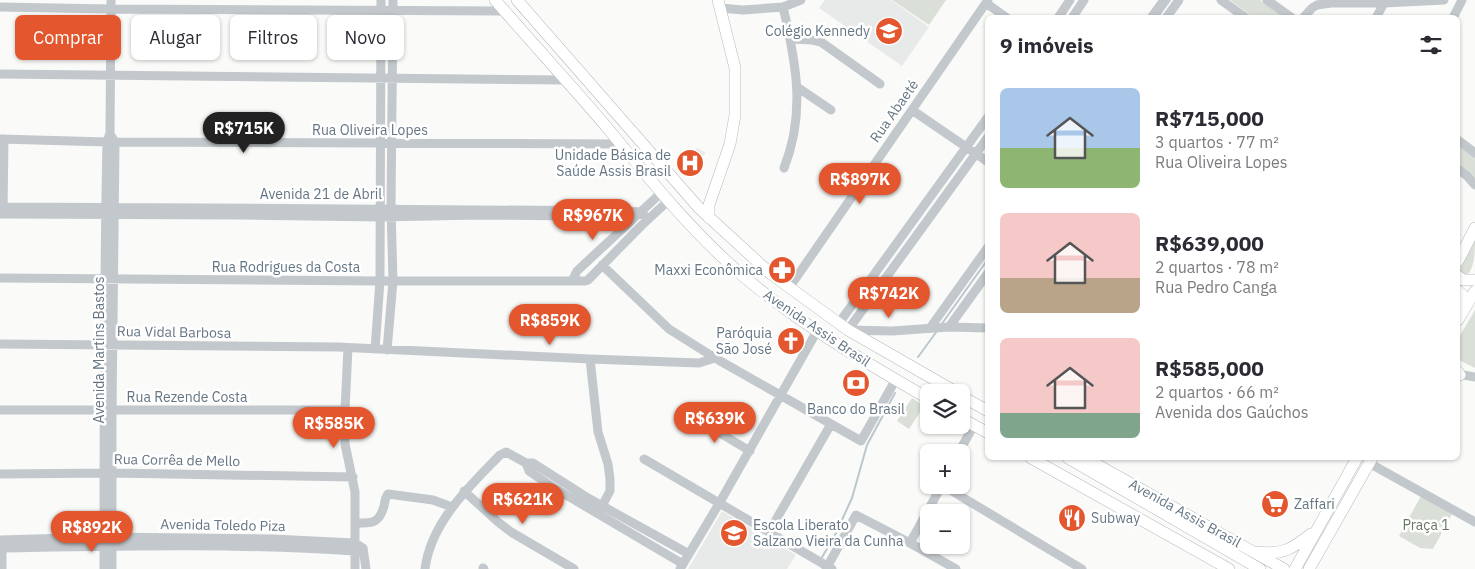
<!DOCTYPE html>
<html lang="pt">
<head>
<meta charset="utf-8">
<style>
  body { margin:0; font-family:"IBM Plex Sans",sans-serif; background:#f7f7f7; color:#2b2b33; height:100vh; display:flex; flex-direction:column; font-size:19px; white-space:nowrap }
  * { box-sizing:border-box; margin:0 }
  p { font-size:16px; color:#7c7c81 }
  .icon { flex:none; width:28px; height:28px; fill:none; stroke:currentColor; stroke-width:2; stroke-linecap:round; stroke-linejoin:round }
  .map { position:relative; flex:1; overflow:hidden }
  .sheet { position:absolute; left:985px; top:15px; width:475px; height:445px; display:flex; flex-direction:column; background:#fff; border-radius:8px; box-shadow:0 1px 4px #0004 }
  .sheet>* { flex:none }
  .guide { position:absolute; left:15px; top:15px; width:475px; height:45px; display:flex; gap:10px }
  .fabs { position:absolute; left:920px; top:384px; display:grid; gap:10px }
  .fabs a { display:grid; place-items:center; width:50px; height:50px; border-radius:8px; background:#fff; box-shadow:0 1px 4px #0004; font-size:25px }
  .price { position:absolute; translate:-50% -42px; padding:0 11px; border-radius:18px; background:#e4572e; color:#fff; font-size:16px; line-height:32px; filter:drop-shadow(0 1px 2px #0008) }
  .price::after { content:''; position:absolute; left:50%; top:30px; width:15px; height:11px; margin-left:-8px; background:inherit; clip-path:polygon(0 0,100% 0,50% 100%) }
  .price.selected { background:#222; color:#fff }
  ul { padding:0; list-style:none }
  li { display:flex; align-items:center; gap:15px; height:125px; padding:0 15px }
  li span { display:grid; place-items:center; flex:none; width:140px; height:100px; border-radius:8px; color:#555 }
  li>.icon { margin-inline-start:auto }
  span .icon { width:60px; height:60px; fill:#fffc; stroke-width:1 }
  li b { font-size:21px }
  h2 { display:flex; justify-content:space-between; align-items:center; height:60px; padding:0 15px; font-size:21px }
  .pill { padding:0 18px; border-radius:8px; background:#fff; box-shadow:0 1px 4px #0004; font-size:18px; line-height:45px }
  .pill.selected { background:#e4572e; color:#fff }
  .map>svg:first-child { display:block }
  .built { fill:#e8e9e9 }
  .green { fill:#dadfd7 }
  .lines { fill:none; stroke-linecap:round; stroke-linejoin:round }
  .stream { stroke:#bbc7cb; stroke-width:2 }
  .major-casing { stroke:#b5babe; stroke-width:12 }
  .minor { stroke:#c3c8cc; stroke-width:9 }
  .major { stroke:#fff; stroke-width:11 }
  .labels { text-anchor:middle; stroke-width:5; stroke-linejoin:round; paint-order:stroke }
  .poi-label { font-size:14px; fill:#657683; stroke:#fff; text-anchor:end }
  .street-label { font-size:14px; fill:#657683; stroke:#fff }
  .park-label { font-size:14px; fill:#687a64; stroke:#fff }
</style>
</head>
<body>
<div class="map">
<svg width="1475" height="569" viewBox="0 0 1475 569">
  <rect width="100%" height="100%" fill="#fafaf8"/>
  <path class="built" d="M825,0h66l38,27 -27,39 -83,-58z
    M697,148l9,5 -22,22 -6,-7z
    M722,511l74,44 -9,14h-99z"/>
  <path class="green" d="M892,0h54l-17,25z
    M1230,0h30l25,17h-32z
    M1458,143l17,13v23l-17,-14z
    M1475,237c0,13 0,32 -9,39l-6,-3v-5z
    M1475,310v58l-16,-8 -1,-6v-15z
    M912,398l12,8 -15,23 -12,-8z
    M1421,496l31,18 -19,35 -13,-1 -21,-12z"/>
  <g class="lines">
    <path class="stream" d="M1157,18l13,-18
      M941,325l47,-66
      M918,357l19,-26
      M821,559l14,-24 17,-37 15,-53 28,-52"/>
    <g class="major-casing">
      <path id="major" d="M495,0c38,44 77,86 115,131 41,50 83,102 133,145 57,48 122,86 186,123
        M517,0l182,208 72,66 77,56 108,62
        M709,218v-13l21,-61 5,-29v-47l-17,-68
        M1458,261l17,-33
        M1458,276l5,4h12
        M1458,291l7,6v6l-3,5
        M1458,320l17,-29
        M1458,372l2,3
        M961,396l27,15
        M961,418l27,15
        M1031,458l198,111
        M1068,458l192,111
        M1085,458l199,111
        M1258,552c25,3 34,-3 53,-18
        M1295,569l62,-111
        M1309,569l63,-111"/>
    </g>
    <path class="minor" d="M1221,0l25,18
      M1267,0l25,18
      M986,3l21,15
      M0,7l111,2 393,2
      M783,7c13,55 23,106 1,161
      M720,8l23,2 40,-3 18,-7
      M1058,18l12,-18
      M1072,18l12,-18
      M1151,18l13,-18
      M1166,18l13,-18
      M1303,18l9,-10 5,-3 14,-2h53l60,-3
      M1376,18l8,-15
      M1453,18l9,-18
      M791,39l21,1 9,2 59,42
      M0,74l566,6
      M797,87l34,23
      M912,110l76,52
      M0,139l107,3 513,2
      M1458,140l17,13
      M1458,169l9,7 8,9
      M0,207c208,2 417,1 625,4l16,1 7,7
      M3,211l1,-72
      M0,214l244,1 137,2 98,-2 99,1
      M602,265l67,64 46,29 146,83 35,-62
      M0,278l380,3h205l3,-1 54,-55 26,-24
      M572,281l5,-10 84,-78
      M789,288l199,-288
      M839,323l149,-206
      M949,327l39,-54
      M930,328l58,-81
      M848,330l140,-193
      M848,330l44,1 57,-4 39,1
      M0,344l338,3 252,12 109,4 16,-5
      M348,348l-3,62v34l10,48v77
      M375,349l5,-68 1,-281
      M387,350l6,-69 -2,-73 2,-208
      M590,359l8,73 10,32 2,15v12l-8,15
      M1458,374l17,3
      M0,410h345
      M693,417l57,34
      M959,452l15,-27
      M644,459l188,110
      M526,463l3,8 22,15 132,78
      M1369,463l106,59
      M0,474l112,-1 241,4
      M942,485l140,84
      M464,491l34,31 13,10 63,37
      M355,523c17,0 24,1 29,-17 1,-5 1,-8 4,-12l45,6 19,7
      M769,532l62,-108
      M0,540l104,-3 168,2 83,4 8,5 3,21
      M910,543l32,-58
      M0,548c118,-2 237,-5 354,3
      M483,568l1,1
      M2,569v-25
      M104,569c0,-142 0,-285 3,-427l3,-9 1,-133
      M112,569v-158l3,-269 -3,-5
      M425,569c6,-47 44,-82 75,-114l6,-3 20,11h7l55,35 101,56
      M680,569l40,-67 97,-171
      M826,569l30,-54 54,28 46,26"/>
    <use href="#major" class="major"/>
  </g>
  <defs>
    <g id="school-disc" transform="scale(1.4375)"><circle r="9.5" fill="#e4572e" stroke="#fff"/><path d="M0-5L7-2L0 1L-7-2ZM-4 1L0 2.5L4 1V4Q0 6-4 4Z" fill="#fff"/></g>
    <g id="hospital-disc" transform="scale(1.4375)"><circle r="9.5" fill="#e4572e" stroke="#fff"/><path d="M-5-5h3v3.5h4V-5h3V5h-3V1.5h-4V5h-3Z" fill="#fff"/></g>
    <g id="pharmacy-disc" transform="scale(1.4375)"><circle r="9.5" fill="#e4572e" stroke="#fff"/><path d="M-2-6h4v4h4v4h-4v4h-4v-4h-4v-4h4Z" fill="#fff"/></g>
    <g id="church-disc" transform="scale(1.4375)"><circle r="9.5" fill="#e4572e" stroke="#fff"/><path d="M-1.2-6h2.4v3.5h3.3v2.4h-3.3V6h-2.4V-.1h-3.3v-2.4h3.3Z" fill="#fff"/></g>
    <g id="bank-disc" transform="scale(1.4375)"><circle r="9.5" fill="#e4572e" stroke="#fff"/><path d="M-6-4H6V4H-6ZM0-2.3a2.3 2.3 0 1 0 0 4.6a2.3 2.3 0 1 0 0-4.6Z" fill="#fff"/></g>
    <g id="supermarket-disc" transform="scale(1.4375)"><circle r="9.5" fill="#e4572e" stroke="#fff"/><path d="M-6-5.5h2.5l.6 2H6L4.5 2H-2.5L-4.4-4H-6ZM-1.5 3.2a1.3 1.3 0 1 0 .1 0ZM3 3.2a1.3 1.3 0 1 0 .1 0Z" fill="#fff"/></g>
    <g id="restaurant-disc" transform="scale(1.4375)"><circle r="9.5" fill="#e4572e" stroke="#fff"/><path d="M-5-6h1v4h1v-4h1v4h1v-4h1v5L-1.5 .5V6h-2V.5L-5-1ZM5-6V6H3V1.5H1.5Q1.5-4 5-6Z" fill="#fff"/></g>
  </defs>
  <g fill-rule="evenodd">
    <use href="#school-disc" x="889" y="31"/>
    <use href="#hospital-disc" x="690" y="163"/>
    <use href="#pharmacy-disc" x="782" y="270"/>
    <use href="#church-disc" x="791" y="341"/>
    <use href="#bank-disc" x="856" y="383"/>
    <use href="#supermarket-disc" x="1275" y="504"/>
    <use href="#restaurant-disc" x="1072" y="518"/>
    <use href="#school-disc" x="734" y="533"/>
  </g>
  <g class="labels">
    <g class="poi-label">
      <text x="870" y="36">Colégio Kennedy</text>
      <text x="671" y="160">Unidade Básica de<tspan x="671" dy="16">Saúde Assis Brasil</tspan></text>
      <text x="763" y="275">Maxxi Econômica</text>
      <text x="772" y="338">Paróquia<tspan x="772" dy="16">São José</tspan></text>
      <text x="856" y="414" text-anchor="middle">Banco do Brasil</text>
      <text x="1294" y="509" text-anchor="start">Zaffari</text>
      <text x="1091" y="523" text-anchor="start">Subway</text>
      <text x="753" y="530" text-anchor="start">Escola Liberato<tspan x="753" dy="16">Salzano Vieira da Cunha</tspan></text>
    </g>
    <g class="street-label">
      <text transform="translate(894 111) rotate(-55)" y="5">Rua Abaeté</text>
      <text x="370" y="135">Rua Oliveira Lopes</text>
      <text x="321" y="199">Avenida 21 de Abril</text>
      <text x="286" y="272">Rua Rodrigues da Costa</text>
      <text transform="translate(817 328) rotate(34)" y="5">Avenida Assis Brasil</text>
      <text transform="translate(174 332) rotate(1)" y="5">Rua Vidal Barbosa</text>
      <text transform="translate(99 350) rotate(-90)" y="5">Avenida Martins Bastos</text>
      <text x="187" y="402">Rua Rezende Costa</text>
      <text transform="translate(177 460) rotate(1)" y="5">Rua Corrêa de Mello</text>
      <text transform="translate(1185 513) rotate(29)" y="5">Avenida Assis Brasil</text>
      <text transform="translate(223 525) rotate(1)" y="5">Avenida Toledo Piza</text>
    </g>
    <g class="park-label">
      <text x="1426" y="530">Praça 1</text>
    </g>
  </g>
</svg>
<div class="fabs">
<a><svg class="icon" aria-label="layers" viewBox="0 0 24 24"><path d="M12 4l9 5-9 5-9-5zM3 14l9 5 9-5"/></svg></a>
<a>+</a>
<a>−</a>
</div>
<b class="price selected" style="left:244px;top:154px">R$715K</b>
<b class="price" style="left:860px;top:205px">R$897K</b>
<b class="price" style="left:593px;top:241px">R$967K</b>
<b class="price" style="left:889px;top:319px">R$742K</b>
<b class="price" style="left:550px;top:346px">R$859K</b>
<b class="price" style="left:715px;top:444px">R$639K</b>
<b class="price" style="left:334px;top:449px">R$585K</b>
<b class="price" style="left:523px;top:525px">R$621K</b>
<b class="price" style="left:92px;top:553px">R$892K</b>
<div class="guide">
<a class="pill selected">Comprar</a>
<a class="pill">Alugar</a>
<a class="pill">Filtros</a>
<a class="pill">Novo</a>
</div>
<section class="sheet">
<h2>9 imóveis<svg class="icon" aria-label="filters" viewBox="0 0 24 24"><path d="M4 7h16M4 17h16"/><circle cx="9" cy="7" r="2"/><circle cx="15" cy="17" r="2"/></svg></h2>
<ul>
<li><span style="background:linear-gradient(#a9c7e8 60%,#8fb573 0)"><svg class="icon" aria-label="home" viewBox="0 0 24 24"><path d="M3 11l9-7 9 7M6 9v11h12V9"/></svg></span><div><b>R$715,000</b><p>3 quartos · 77 m²</p><p>Rua Oliveira Lopes</p></div></li>
<li><span style="background:linear-gradient(#f6c9c9 65%,#b9a48a 0)"><svg class="icon" aria-label="home" viewBox="0 0 24 24"><path d="M3 11l9-7 9 7M6 9v11h12V9"/></svg></span><div><b>R$639,000</b><p>2 quartos · 78 m²</p><p>Rua Pedro Canga</p></div></li>
<li><span style="background:linear-gradient(#f6c9c9 75%,#7fa58c 0)"><svg class="icon" aria-label="home" viewBox="0 0 24 24"><path d="M3 11l9-7 9 7M6 9v11h12V9"/></svg></span><div><b>R$585,000</b><p>2 quartos · 66 m²</p><p>Avenida dos Gaúchos</p></div></li>
</ul>
</section>
</div>
</body>
</html>
